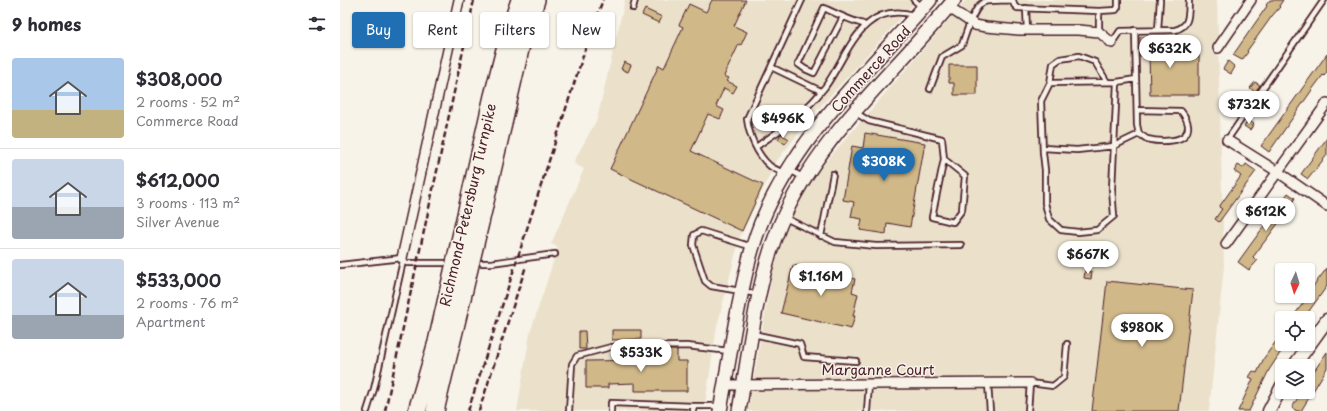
<!DOCTYPE html>
<html lang="en">
<head>
<meta charset="utf-8">
<style>
  body { margin:0; font-family:"Playpen Sans",sans-serif; background:#f7f7f7; color:#2b2b33; height:100vh; display:flex; flex-direction:column; font-size:15px; white-space:nowrap }
  * { box-sizing:border-box; margin:0 }
  p { font-size:13px; color:#7c7c81 }
  .icon { flex:none; width:22px; height:22px; fill:none; stroke:currentColor; stroke-width:2; stroke-linecap:round; stroke-linejoin:round }
  .map { position:relative; flex:1; overflow:hidden }
  .drawer { display:flex; flex-direction:column; background:#fff; width:340px }
  .drawer>* { flex:none }
  .guide { position:absolute; left:12px; top:12px; width:380px; height:36px; display:flex; gap:8px }
  .needle { width:26px; rotate:184deg }
  .buttons { position:absolute; left:935px; top:263px; display:grid; gap:8px }
  .buttons a { display:grid; place-items:center; width:40px; height:40px; border-radius:4px; background:#fff; box-shadow:0 1px 3px #0004; font-size:20px }
  .price { position:absolute; translate:-50% -34px; padding:0 9px; border-radius:14px; background:#fff; color:#222; font-size:13px; line-height:26px; filter:drop-shadow(0 1px 2px #0008) }
  .price::after { content:''; position:absolute; left:50%; top:24px; width:12px; height:9px; margin-left:-6px; background:inherit; clip-path:polygon(0 0,100% 0,50% 100%) }
  .price.on { background:#1f6fb2; color:#fff }
  ul { padding:0; list-style:none }
  li { display:flex; align-items:center; gap:12px; height:100px; padding:0 12px }
  li+li { border-top:1px solid #e1e1e2 }
  li span { display:grid; place-items:center; flex:none; width:112px; height:80px; border-radius:4px; color:#555 }
  li>.icon { margin-inline-start:auto }
  span .icon { width:48px; height:48px; fill:#fffc; stroke-width:1 }
  li b { font-size:17px }
  h2 { display:flex; justify-content:space-between; align-items:center; height:48px; padding:0 12px; font-size:17px }
  .tag { padding:0 14px; border-radius:4px; background:#fff; box-shadow:0 1px 3px #0004; font-size:14px; line-height:36px }
  .tag.on { background:#1f6fb2; color:#fff }
  main { display:flex; flex:1; min-height:0 }
  .map>svg:first-child { display:block }
  .built { fill:#ebe1cb }
  .building { fill:#d0b888; stroke:#4a1f2b }
  .lines { fill:none; stroke-linecap:round; stroke-linejoin:round }
  .service-casing { stroke:#4a1f2b; stroke-width:8 }
  .minor-casing { stroke:#4a1f2b; stroke-width:12 }
  .tertiary-casing { stroke:#4a1f2b; stroke-width:15 }
  .secondary-casing { stroke:#4a1f2b; stroke-width:16 }
  .motorway-casing { stroke:#4a1f2b; stroke-width:20 }
  .service { stroke:#f7f3e8; stroke-width:4.5 }
  .minor { stroke:#f7f3e8; stroke-width:9 }
  .tertiary { stroke:#f7f3e8; stroke-width:12 }
  .secondary { stroke:#f7f3e8; stroke-width:13 }
  .motorway { stroke:#f7f3e8; stroke-width:17 }
  .rail { stroke:#4a1f2b; stroke-width:2.5; stroke-dasharray:6 3; stroke-linecap:butt }
  .labels { text-anchor:middle; stroke-width:3; stroke-linejoin:round; paint-order:stroke }
  .street-label { font-size:14px; fill:#4a1f2b; stroke:#f7f3e8 }
</style>
</head>
<body>
<main>
<section class="drawer">
<h2>9 homes<svg class="icon" aria-label="filters" viewBox="0 0 24 24"><path d="M4 7h16M4 17h16"/><circle cx="9" cy="7" r="2"/><circle cx="15" cy="17" r="2"/></svg></h2>
<ul>
<li><span style="background:linear-gradient(#a9c7e8 65%,#c2b280 0)"><svg class="icon" aria-label="home" viewBox="0 0 24 24"><path d="M3 11l9-7 9 7M6 9v11h12V9"/></svg></span><div><b>$308,000</b><p>2 rooms · 52 m²</p><p>Commerce Road</p></div></li>
<li><span style="background:linear-gradient(#c9d6e8 60%,#9aa5b1 0)"><svg class="icon" aria-label="home" viewBox="0 0 24 24"><path d="M3 11l9-7 9 7M6 9v11h12V9"/></svg></span><div><b>$612,000</b><p>3 rooms · 113 m²</p><p>Silver Avenue</p></div></li>
<li><span style="background:linear-gradient(#c9d6e8 70%,#9aa5b1 0)"><svg class="icon" aria-label="home" viewBox="0 0 24 24"><path d="M3 11l9-7 9 7M6 9v11h12V9"/></svg></span><div><b>$533,000</b><p>2 rooms · 76 m²</p><p>Apartment</p></div></li>
</ul>
</section>
<div class="map">
<svg width="987" height="411" viewBox="0 0 987 411">
  <rect width="100%" height="100%" fill="#f7f3e8"/>
  <filter id="ink" filterUnits="userSpaceOnUse"><feTurbulence type="fractalNoise" baseFrequency=".025" numOctaves="2"/><feDisplacementMap in="SourceGraphic" scale="8" xChannelSelector="R" yChannelSelector="G"/><feConvolveMatrix kernelMatrix="1 2 1 2 8 2 1 2 1" color-interpolation-filters="sRGB"/></filter>
  <g filter="url(#ink)">
    <path class="built" d="M285,0h292l-105,116 -36,46 -36,75 -23,89 -13,85h-187l13,-78 28,-86 -7,-3 33,-75 -11,-6 24,-44z
      M626,0h251l7,267 -15,144h-461l25,-144 13,-35 20,-44 17,-23z"/>
    <path class="building" d="M372,0h34l-12,26 13,6 -6,13 -2,-1 -15,32 5,2 -2,3 10,5 -4,7 -9,-5 -8,18 8,4 -4,9 -12,-5 -17,37 72,34 -21,46 -132,-62 49,-104 5,3 19,-41 -4,-2 10,-21 17,8z
      M930,0h13l-4,6 1,1 -8,9 -25,35 1,1 -6,8 -9,-5 34,-49 -1,-1z
      M305,9l17,8 -3,6 -17,-8z
      M827,36v9h7v10h25v40h-49l-1,-40 -9,1v-19z
      M987,54v18l-3,4 -1,-1 -9,12 -45,65 -8,-6z
      M888,61l7,6 -4,7 -8,-5z
      M284,62l7,3 -3,7 -7,-3z
      M609,65h28v30h-23v-12h-5z
      M915,82l5,3 -5,7 -5,-4z
      M908,120l6,4 -4,6 -6,-4z
      M525,133l60,10 -15,84 -23,-4 -1,11 -26,-4 2,-11 -11,-2 3,-15 -11,-2 9,-54 11,2z
      M441,134l8,5 -4,5 -7,-5z
      M987,138v17l-19,24 -7,-5z
      M906,164l10,7 -37,51 -4,-3 7,-10 -3,-2 22,-31 -7,-5 4,-6 5,3z
      M948,193l7,5 -9,15 -33,44 4,4 -8,9 -11,-8z
      M453,265l62,14 -3,13 6,2 -5,22h2l-4,13 -70,-16z
      M987,268v18l-23,32h-12l12,-16 -2,-2 3,-4h3v-3z
      M745,271l7,1 -1,7 -7,-1z
      M767,281l86,9 -14,121h-87z
      M272,330h29v9l-29,1z
      M239,331h6l1,18h-7z
      M942,333v11h4l-17,26 -20,41h-11l15,-32 -4,-2 4,-6 4,2 7,-15z
      M314,350h23v11h10v30h-52v-8l-27,1v4h-22v-27l68,-1z
      M987,352v16l-26,43h-4l-5,-3 9,-16h7v-12z"/>
    <g class="lines">
      <g class="service-casing">
        <path id="service" d="M574,0l8,7
          M673,0l1,5 3,3 82,3v21
          M293,8l2,-8
          M686,8l1,22
          M759,11l17,-1 2,-3v-7
          M503,17l-29,56 -9,-4 -7,-5 26,-56c13,6 25,12 39,16
          M795,30l2,95 2,9c3,1 6,4 8,5 12,3 43,5 41,-14 -1,-6 -3,-9 -7,-14l-44,-1
          M818,30l2,-30
          M772,43l8,-12 55,-1c16,-4 13,-17 14,-30
          M431,67l50,24
          M777,82l-5,107 2,27 -17,14 -19,2 -17,-2 -12,-11 -4,-16v-33l-2,-17 -2,-52 9,-18 67,-1 19,-3
          M710,83l3,-19 7,-5 19,-3 16,6 12,20
          M590,89l12,-32 20,-12c4,-11 11,-38 22,-43 6,-2 22,-1 29,-2
          M516,113l13,8 73,18 2,20 -12,58 21,5 9,-12 3,-34 -21,-17
          M887,140l97,-140
          M416,147c18,-13 38,-25 53,-42 6,-5 11,-12 16,-18 23,-32 37,-87 89,-72
          M703,148l34,2 37,-4 25,-12
          M450,170l14,8
          M444,173c-4,-2 -10,-4 -14,-7 -13,-11 -21,-31 -23,-47l55,-119
          M445,218l50,24 41,4 85,-1
          M481,236l12,-62
          M412,247l-51,-16 -7,4 -1,10 12,36 6,5 47,8
          M63,261l4,2h37
          M142,263h9l64,-9
          M0,265l62,-7 1,3 -29,128 -7,22
          M413,334l47,10 4,13 52,4
          M648,384l2,27
          M229,411l3,-47 5,-8 34,-9 76,-1 42,5
          M271,411v-8l83,3
          M353,411l1,-5h25
          M527,411l2,-27
          M688,411l2,-28 23,3 11,-9 3,-33"/>
      </g>
      <g class="minor-casing">
        <path id="minor" d="M608,7l27,18 11,2 33,3h60l20,2 13,11
          M878,48l33,-48
          M887,140l51,32 49,34
          M886,244l101,-141
          M62,258l57,-258
          M385,385l305,-2"/>
      </g>
      <g class="tertiary-casing">
        <path id="tertiary" d="M954,366l33,-46
          M929,411l13,-25"/>
      </g>
      <g class="secondary-casing">
        <path id="secondary" d="M380,411c5,-29 10,-58 15,-86 7,-35 13,-69 26,-102 36,-89 108,-152 169,-223
          M399,411c11,-61 17,-129 41,-186 38,-90 114,-151 174,-225"/>
      </g>
      <g class="motorway-casing">
        <path id="motorway" d="M77,411l20,-69 56,-246 17,-66 10,-30
          M95,411l49,-205 37,-161 15,-45"/>
      </g>
      <use href="#service" class="service"/>
      <use href="#minor" class="minor"/>
      <use href="#tertiary" class="tertiary"/>
      <use href="#secondary" class="secondary"/>
      <use href="#motorway" class="motorway"/>
      <path class="rail" d="M45,411l89,-411
        M128,411l125,-386 10,-25
        M139,411l47,-145"/>
    </g>
  </g>
  <g class="labels">
    <g class="street-label">
      <text transform="translate(531 69) rotate(-48)" y="5">Commerce Road</text>
      <text transform="translate(128 205) rotate(-77)" y="5">Richmond-Petersburg Turnpike</text>
      <text x="538" y="375">Marganne Court</text>
    </g>
  </g>
</svg>
<div class="buttons">
<a><svg class="needle" viewBox="-14 -14 28 28"><path d="M0-13l5 13h-10z" fill="#e53935"/><path d="M0 13l5-13h-10z" fill="#7c7c81"/></svg></a>
<a><svg class="icon" aria-label="locate" viewBox="0 0 24 24"><circle cx="12" cy="12" r="6"/><path d="M12 2v4M12 18v4M2 12h4M18 12h4"/></svg></a>
<a><svg class="icon" aria-label="layers" viewBox="0 0 24 24"><path d="M12 4l9 5-9 5-9-5zM3 14l9 5 9-5"/></svg></a>
</div>
<b class="price" style="left:830px;top:69px">$632K</b>
<b class="price" style="left:909px;top:125px">$732K</b>
<b class="price" style="left:443px;top:139px">$496K</b>
<b class="price on" style="left:544px;top:182px">$308K</b>
<b class="price" style="left:926px;top:232px">$612K</b>
<b class="price" style="left:748px;top:275px">$667K</b>
<b class="price" style="left:481px;top:297px">$1.16M</b>
<b class="price" style="left:802px;top:348px">$980K</b>
<b class="price" style="left:301px;top:373px">$533K</b>
<div class="guide">
<a class="tag on">Buy</a>
<a class="tag">Rent</a>
<a class="tag">Filters</a>
<a class="tag">New</a>
</div>
</div>
</main>
</body>
</html>
